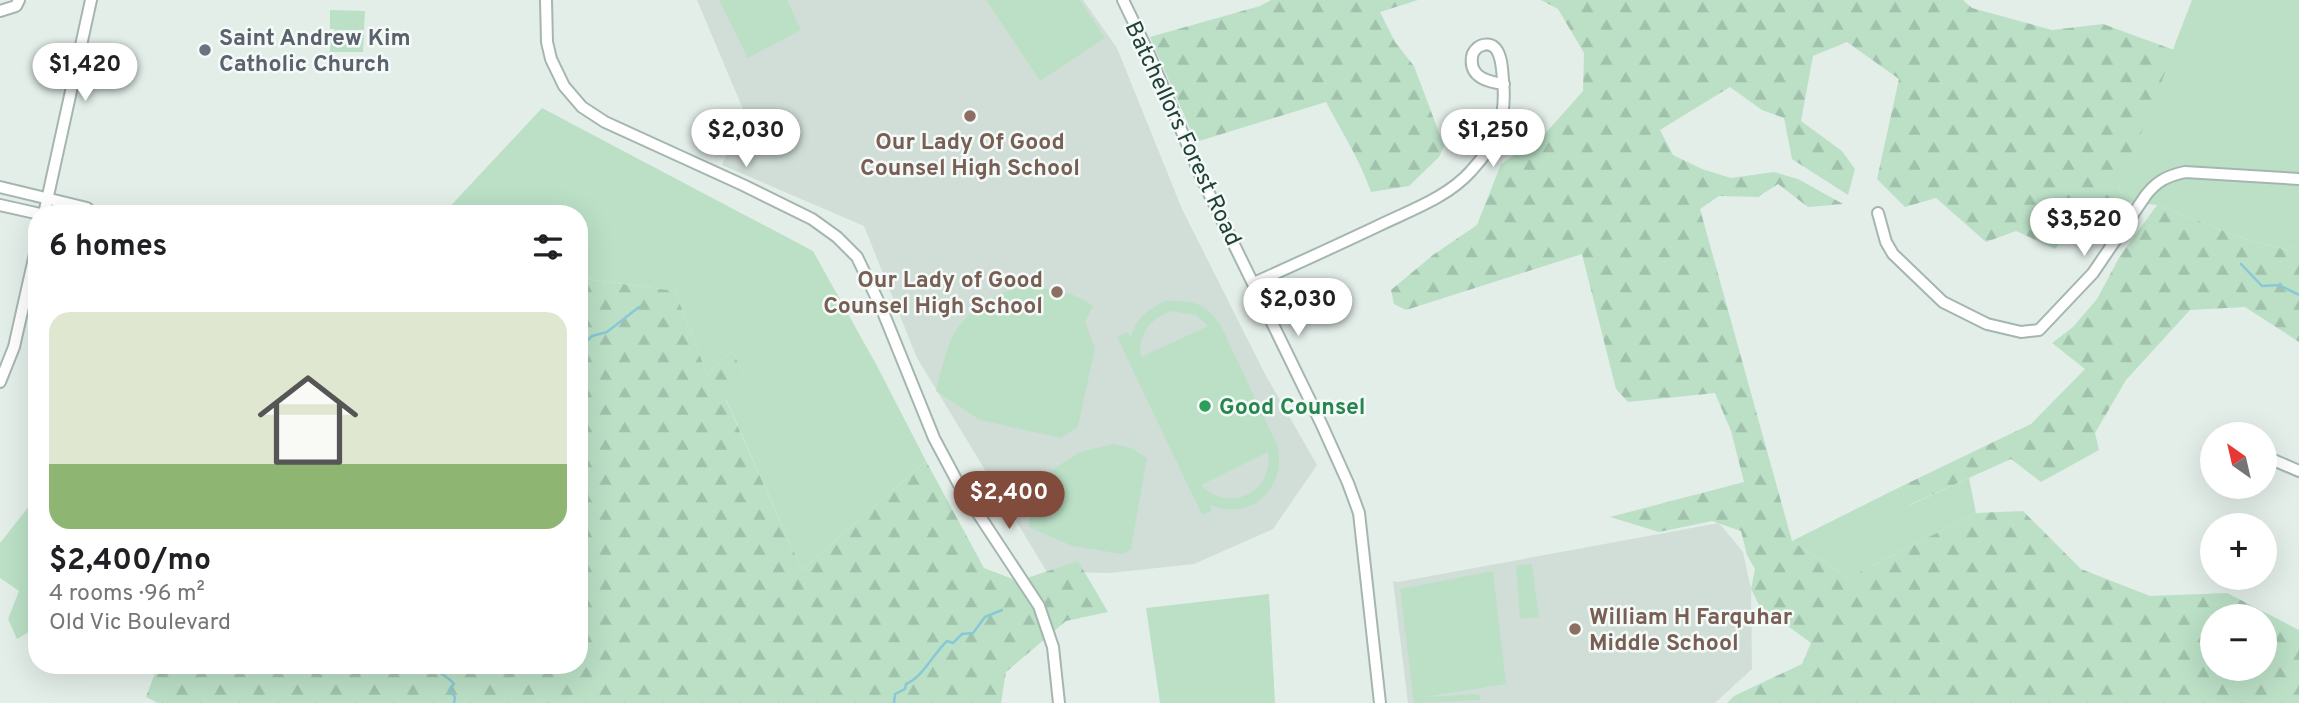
<!DOCTYPE html>
<html lang="en">
<head>
<meta charset="utf-8">
<style>
  body { margin:0; font-family:Overpass,sans-serif; background:#f2f2f2; color:#202124; height:100vh; display:flex; flex-direction:column; font-size:26px; white-space:nowrap }
  * { box-sizing:border-box; margin:0 }
  p { font-size:23px; color:#757577 }
  .icon { flex:none; width:38px; height:38px; fill:none; stroke:currentColor; stroke-width:2; stroke-linecap:round; stroke-linejoin:round }
  .map { position:relative; flex:1; overflow:hidden }
  .details { position:absolute; left:28px; top:205px; width:560px; height:469px; display:flex; flex-direction:column; background:#fff; border-radius:28px; box-shadow:0 7px 28px #0002 }
  .details>* { flex:none }
  .needle { width:46px; rotate:326deg }
  .fabs { position:absolute; left:2200px; top:422px; display:grid; gap:14px }
  .fabs a { display:grid; place-items:center; width:77px; height:77px; border-radius:50%; background:#fff; box-shadow:0 7px 28px #0002; font-size:35px }
  .price { position:absolute; translate:-50% -60px; padding:0 16px; border-radius:24px; background:#fff; color:#222; font-size:23px; line-height:46px; filter:drop-shadow(0 2px 4px #0008) }
  .price::after { content:''; position:absolute; left:50%; top:42px; width:21px; height:16px; margin-left:-10px; background:inherit; clip-path:polygon(0 0,100% 0,50% 100%) }
  .price.active { background:#814c3b; color:#fff }
  ul { padding:0; list-style:none }
  li { display:grid; align-content:center; gap:14px; height:371px; padding:0 21px }
  li span { display:grid; place-items:center; height:217px; border-radius:21px; color:#555 }
  li>.icon { margin-inline-start:auto }
  span .icon { width:126px; height:126px; fill:#fffc; stroke-width:1 }
  li b { font-size:30px }
  h2 { display:flex; justify-content:space-between; align-items:center; height:84px; padding:0 21px; font-size:30px }
  .map>svg:first-child { display:block }
  .built { fill:#d1ded8 }
  .green { fill:#bbe0c6; fill-rule:evenodd }
  .forest { fill:url(#forest-firs); fill-rule:evenodd }
  .lines { fill:none; stroke-linecap:round; stroke-linejoin:round }
  .stream { stroke:#89c8d5; stroke-width:2.5 }
  .minor-casing { stroke:#a5b6b0; stroke-width:14 }
  .minor { stroke:#fff; stroke-width:10 }
  .worship-dot { fill:#6b7280; stroke:#f4faf7; stroke-width:2.5 }
  .education-dot { fill:#8d6e63; stroke:#f4faf7; stroke-width:2.5 }
  .leisure-dot { fill:#2e9e5b; stroke:#f4faf7; stroke-width:2.5 }
  .labels { text-anchor:middle; stroke-width:5; stroke-linejoin:round; paint-order:stroke }
  .worship-label { font-size:23px; font-weight:bold; fill:#5b616d; stroke:#f4faf7; text-anchor:start }
  .street-label { font-size:23px; fill:#224038; stroke:#f4faf7 }
  .education-label { font-size:23px; font-weight:bold; fill:#785e54; stroke:#f4faf7 }
  .leisure-label { font-size:23px; font-weight:bold; fill:#27864d; stroke:#f4faf7; text-anchor:start }
</style>
</head>
<body>
<div class="map">
<svg width="2299" height="703" viewBox="0 0 2299 703">
  <defs>
    <pattern id="forest-firs" width="22" height="20" patternUnits="userSpaceOnUse" patternTransform="scale(1.75)"><rect width="22" height="20" fill="#bbe0c6"/><path d="M5 1l3.5 6h-7zM16 11l3.5 6h-7z" fill="#a0c1ab"/></pattern>
  </defs>
  <rect width="100%" height="100%" fill="#e3eee9"/>
  <path class="built" d="M697,0h386l34,48 65,161 83,165 52,91 -44,64 -79,35 -84,9 -63,-1 -130,-214 -53,-132 -142,-61 13,-30 13,-14z
    M1719,523l24,29 8,37 1,80 -37,34h-307l-15,-122 5,1z"/>
  <path class="green" d="M719,0h68l14,30 -53,28z
    M986,0h94l25,38 -65,43z
    M2192,0h107v244l-12,6 -45,-12 -85,-33 -28,-3 -10,-13z
    M330,10l35,1 -1,19h-26l1,3 25,1 -1,18h-33l1,-19h3l1,-4h-5z
    M542,108l271,143 64,115 49,95 -124,109 -76,-171 19,-22 -13,-26 -25,23 -32,-83 -96,-13v-64h-136z
    M1036,287c21,3 40,6 57,19l-8,16 10,26 -17,79 -17,11 -81,-18 -44,-29c4,-16 8,-32 13,-47 10,-26 39,-48 65,-55 7,-2 15,-2 22,-2z
    M1166,301c29,0 39,1 55,25l57,121c8,42 -27,75 -68,58l2,6 -10,4 -85,-178 10,-5 4,5c5,-19 18,-29 35,-36zM1171,311l25,4 12,11 -67,31c-3,-23 9,-38 30,-46zM1268,452c6,41 -39,62 -67,33z
    M1114,444l17,4 16,10 -16,91 -8,5 -51,-8 -43,-19v-22l7,-18 19,-19 25,-16z
    M1969,478l7,35 -128,65 -56,-37 108,-54 10,18z
    M37,496v131l-20,12 -9,-20 11,-28 -19,-13v-35z
    M1532,564l7,53 -19,2 -4,-54z
    M1493,571l13,113 -82,13 55,-3 2,6 -67,3 -14,-114z
    M1269,594l6,109h-115l-14,-95z"/>
  <path class="forest" d="M1271,0h147l-38,12 15,30 19,24 30,80 -5,11 -30,29 -38,6c-11,-32 -29,-60 -45,-90l-130,40 -46,-105 110,-31z
    M1541,0h422l9,8 80,22 51,-6 71,26 -55,139 10,13 -18,30 -28,-19 -28,36 -39,-18 -30,11 -50,-44 -31,9 -28,-28 22,-100 -52,-37 -34,14 -12,65 41,30 13,18 -7,26 -56,-36 -8,-41 -22,-8 -32,-23 -70,43 13,25 29,14 29,9 43,-6 24,7 45,25 -35,3 -30,-23 -20,13 -39,-1 -19,13 92,332 56,37 128,-65 47,-2 58,58 69,27 77,-3 72,37v73h-572l7,-7 68,-32 9,-21 -52,-38 -8,-16 4,-20 -8,-14 -6,-24 -29,-10 -53,11 -49,-15 134,-35 -13,-51 -16,-38 -87,9 -12,-13 -34,-135 -176,56 -12,-6 -3,-14 42,-35 44,-30 24,-61 42,-28 40,-45 1,-38 -26,-44zM2212,616h52v52h-52z
    M2157,205l85,33 45,12 12,-6v98l-54,-35 -55,3 -64,70 -31,53 4,17 -58,32 -30,-23 -102,46 -9,-18 131,-63 54,-55 -33,-26 21,-16 24,-28 23,-43z
    M579,278l96,13 32,83 25,-23 13,26 -19,23 76,170 124,-109 58,107 34,13 60,-20 30,51 -42,9 -60,51 -5,31h-843l-12,-6 12,-32h421z"/>
  <g class="lines">
    <path class="stream" d="M2241,264l21,22 17,-1 20,10
      M579,349l13,-13 15,-4 32,-25
      M431,665c6,8 16,10 23,19l-5,6 6,7 -1,6
      M894,703l1,-9 10,-5 1,-5c17,-7 27,-30 41,-43l6,2 9,-9 11,-1 12,-16 17,-7"/>
    <g class="minor-casing">
      <path id="minor" d="M546,0l1,42 4,17 13,27 18,21 23,15 138,63 69,34 25,18 20,20 24,50 53,131 24,45 81,123 14,41 6,56
        M1123,0l26,54 53,125 119,244 27,60 11,30 21,190
        M0,11l16,-5 3,-6
        M0,187l87,21 6,6
        M0,205l40,9
        M1878,213l8,29 7,12 50,48 44,22 34,8 18,-2 54,-57 53,-78c11,-14 21,-19 39,-23l114,7
        M44,214l47,-214
        M1254,283c42,-19 84,-38 126,-58 31,-15 68,-28 91,-54 26,-28 36,-53 32,-91 -1,-11 -1,-23 -7,-31 -8,-10 -23,-2 -24,8 -3,21 17,25 32,27
        M0,382l14,-35 23,-102
        M2264,456l35,15"/>
    </g>
    <use href="#minor" class="minor"/>
  </g>
  <circle class="worship-dot" cx="205" cy="50" r="7"/>
  <g class="education-dot">
    <circle cx="970" cy="116" r="7"/>
    <circle cx="1057" cy="292" r="7"/>
    <circle cx="1575" cy="629" r="7"/>
  </g>
  <circle class="leisure-dot" cx="1205" cy="406" r="7"/>
  <g class="labels">
    <g class="worship-label">
      <text x="219" y="45">Saint Andrew Kim<tspan x="219" dy="26">Catholic Church</tspan></text>
    </g>
    <g class="street-label">
      <text transform="translate(1184 133) rotate(65)" y="8">Batchellors Forest Road</text>
    </g>
    <g class="education-label">
      <text x="970" y="149">Our Lady Of Good<tspan x="970" dy="26">Counsel High School</tspan></text>
      <text x="1043" y="287" text-anchor="end">Our Lady of Good<tspan x="1043" dy="26">Counsel High School</tspan></text>
      <text x="1589" y="624" text-anchor="start">William H Farquhar<tspan x="1589" dy="26">Middle School</tspan></text>
    </g>
    <g class="leisure-label">
      <text x="1219" y="414">Good Counsel</text>
    </g>
  </g>
</svg>
<div class="fabs">
<a><svg class="needle" viewBox="-14 -14 28 28"><path d="M0-13l5 13h-10z" fill="#e53935"/><path d="M0 13l5-13h-10z" fill="#757577"/></svg></a>
<a>+</a>
<a>−</a>
</div>
<b class="price" style="left:85px;top:103px">$1,420</b>
<b class="price" style="left:746px;top:169px">$2,030</b>
<b class="price" style="left:1493px;top:169px">$1,250</b>
<b class="price" style="left:2084px;top:258px">$3,520</b>
<b class="price" style="left:1298px;top:338px">$2,030</b>
<b class="price active" style="left:1009px;top:531px">$2,400</b>
<section class="details">
<h2>6 homes<svg class="icon" aria-label="filters" viewBox="0 0 24 24"><path d="M4 7h16M4 17h16"/><circle cx="9" cy="7" r="2"/><circle cx="15" cy="17" r="2"/></svg></h2>
<ul>
<li><span style="background:linear-gradient(#dfe7d0 70%,#8fb573 0)"><svg class="icon" aria-label="home" viewBox="0 0 24 24"><path d="M3 11l9-7 9 7M6 9v11h12V9"/></svg></span><div><b>$2,400/mo</b><p>4 rooms · 96 m²</p><p>Old Vic Boulevard</p></div></li>
</ul>
</section>
</div>
</body>
</html>
